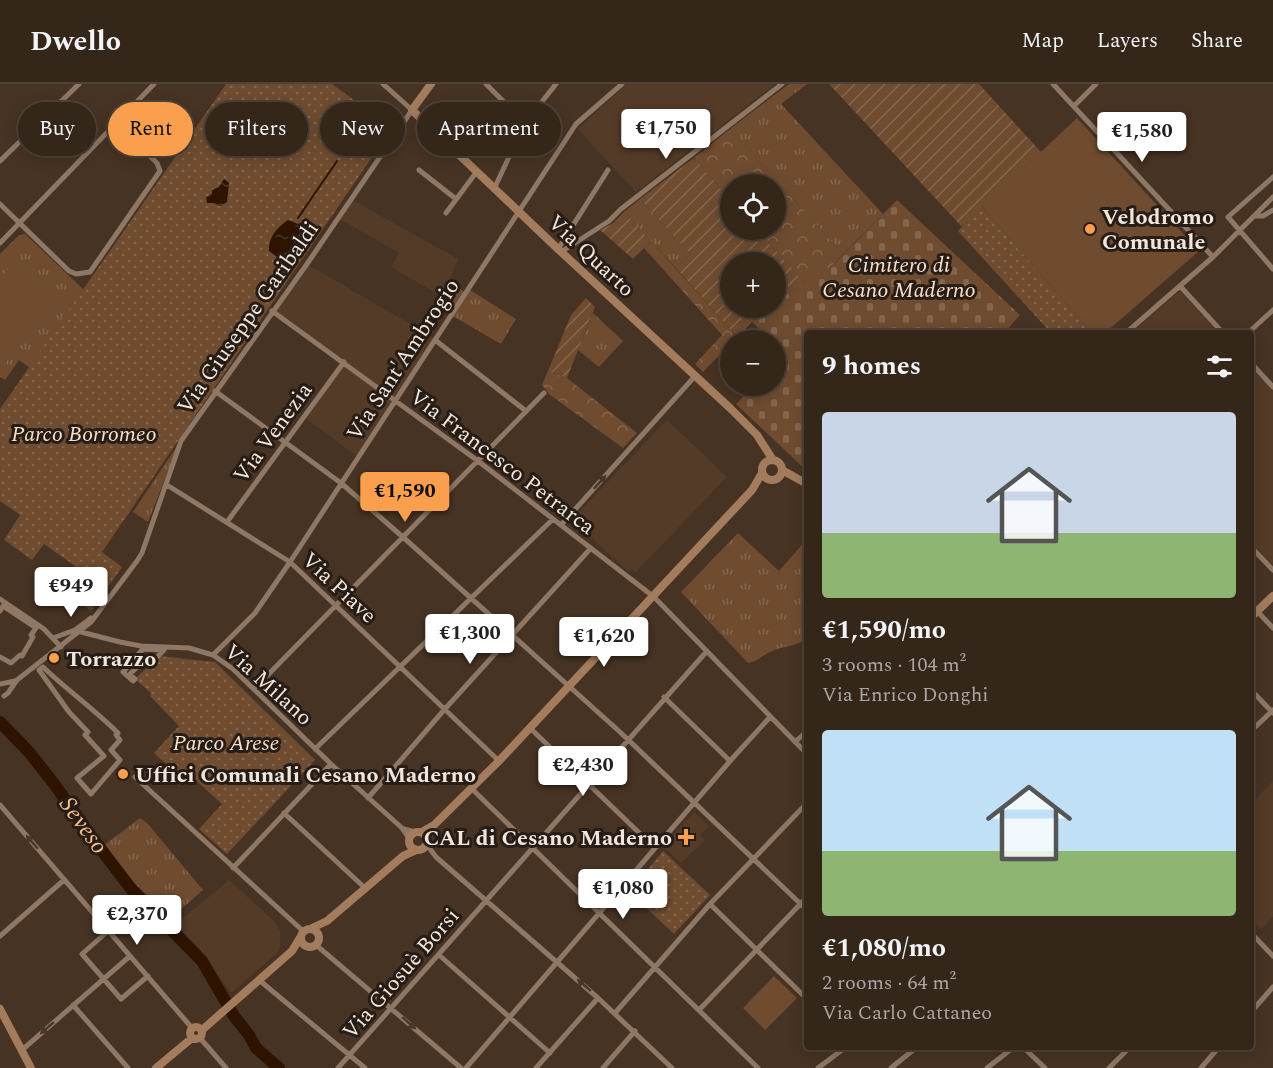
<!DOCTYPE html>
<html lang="en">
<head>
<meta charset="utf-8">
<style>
  body { margin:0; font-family:Spectral,serif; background:#403227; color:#f1f3f6; height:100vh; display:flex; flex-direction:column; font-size:22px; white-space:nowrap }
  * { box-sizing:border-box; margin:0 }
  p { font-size:20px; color:#aaa5a2 }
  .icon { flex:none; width:33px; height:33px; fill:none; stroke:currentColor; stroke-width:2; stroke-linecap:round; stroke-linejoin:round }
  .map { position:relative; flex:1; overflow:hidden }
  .details { position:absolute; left:804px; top:246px; width:450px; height:720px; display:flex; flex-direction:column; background:#35261a; border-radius:6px; box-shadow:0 3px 15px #0003,0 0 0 2px #4f4339 }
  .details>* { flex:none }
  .hud { position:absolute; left:18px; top:18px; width:570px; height:54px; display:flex; gap:12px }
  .controls { position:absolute; left:720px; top:90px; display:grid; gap:12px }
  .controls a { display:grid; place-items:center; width:66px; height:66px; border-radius:50%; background:#35261a; box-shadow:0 3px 15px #0003,0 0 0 2px #4f4339; font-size:30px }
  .price { position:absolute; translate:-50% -51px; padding:0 14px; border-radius:6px; background:#fff; color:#222; font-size:20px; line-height:39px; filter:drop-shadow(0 2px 3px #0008) }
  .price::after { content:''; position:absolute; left:50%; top:36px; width:18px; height:14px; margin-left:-9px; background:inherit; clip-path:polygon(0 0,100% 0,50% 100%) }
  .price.active { background:#fa9f4e; color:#111 }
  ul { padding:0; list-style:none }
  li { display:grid; align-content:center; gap:12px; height:318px; padding:0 18px }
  li span { display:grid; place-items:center; height:186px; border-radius:6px; color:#555 }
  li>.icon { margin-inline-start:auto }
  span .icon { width:108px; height:108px; fill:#fffc; stroke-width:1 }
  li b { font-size:26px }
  h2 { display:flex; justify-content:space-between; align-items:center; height:72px; padding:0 18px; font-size:26px }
  .pill { padding:0 21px; border-radius:27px; background:#35261a; box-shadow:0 3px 15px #0003,0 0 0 2px #4f4339; font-size:21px; line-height:54px }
  .pill.active { background:#fa9f4e; color:#111 }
  header { display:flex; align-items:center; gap:36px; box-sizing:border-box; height:84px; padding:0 30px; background:#35261a; border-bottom:2px solid #4f4339 }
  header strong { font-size:28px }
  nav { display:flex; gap:33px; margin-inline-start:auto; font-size:21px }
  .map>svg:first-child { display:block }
  .built { fill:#543b27 }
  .grass { fill:url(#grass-tufts) }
  .forest { fill:url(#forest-crowns) }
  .cemetery { fill:url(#cemetery-stones) }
  .park { fill:url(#park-dots) }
  .garden { fill:url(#garden-furrows) }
  .pitch { fill:#6f4c30 }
  .water { fill:url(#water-ripples) }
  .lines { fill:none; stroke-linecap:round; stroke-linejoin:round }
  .stream { stroke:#2d1300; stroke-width:2 }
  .river { stroke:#2d1300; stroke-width:12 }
  .street { stroke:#8e7765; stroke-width:5 }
  .secondary { stroke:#a27c5c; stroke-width:8 }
  .oneway { fill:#45382e }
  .poi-dot { fill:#fa9f4e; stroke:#261d16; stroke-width:2 }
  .labels { text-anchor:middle; stroke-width:6; stroke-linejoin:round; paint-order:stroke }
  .poi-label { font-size:22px; font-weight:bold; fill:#f2e5db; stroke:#261d16; text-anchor:start }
  .street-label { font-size:22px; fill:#f2e5db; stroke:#261d16 }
  .park-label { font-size:22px; font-style:italic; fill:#f9dfca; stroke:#261d16 }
  .water-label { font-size:24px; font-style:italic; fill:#fcbc88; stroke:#261d16 }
</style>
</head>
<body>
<header>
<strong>Dwello</strong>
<nav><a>Map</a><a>Layers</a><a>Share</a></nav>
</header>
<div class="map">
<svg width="1273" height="984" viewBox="0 0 1273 984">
  <defs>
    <pattern id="grass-tufts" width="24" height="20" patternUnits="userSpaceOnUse" patternTransform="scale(1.5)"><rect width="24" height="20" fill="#6f4c30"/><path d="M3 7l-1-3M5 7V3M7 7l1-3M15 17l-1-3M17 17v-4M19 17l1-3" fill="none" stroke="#84664d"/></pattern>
    <pattern id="forest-crowns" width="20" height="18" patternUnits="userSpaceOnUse" patternTransform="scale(1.5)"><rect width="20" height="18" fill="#6f4c30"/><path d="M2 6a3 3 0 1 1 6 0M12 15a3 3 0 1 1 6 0" fill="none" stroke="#84664d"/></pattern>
    <pattern id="cemetery-stones" width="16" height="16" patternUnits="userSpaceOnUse" patternTransform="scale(1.5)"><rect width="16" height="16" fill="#6f4c30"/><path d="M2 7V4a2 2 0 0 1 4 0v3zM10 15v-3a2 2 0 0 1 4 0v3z" fill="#84664d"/></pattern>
    <pattern id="park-dots" width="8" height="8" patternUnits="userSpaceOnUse" patternTransform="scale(1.5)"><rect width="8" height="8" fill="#6f4c30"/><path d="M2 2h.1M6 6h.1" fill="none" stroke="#84664d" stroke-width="1.8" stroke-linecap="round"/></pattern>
    <pattern id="garden-furrows" width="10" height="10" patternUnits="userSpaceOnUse" patternTransform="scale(1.5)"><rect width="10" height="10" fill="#6f4c30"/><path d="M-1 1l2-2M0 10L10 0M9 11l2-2" fill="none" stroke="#84664d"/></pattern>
    <pattern id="water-ripples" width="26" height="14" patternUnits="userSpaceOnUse" patternTransform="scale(1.5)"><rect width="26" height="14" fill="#2d1300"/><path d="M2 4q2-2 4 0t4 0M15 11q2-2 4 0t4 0" fill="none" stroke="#4c3525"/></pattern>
  </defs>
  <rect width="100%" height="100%" fill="#473323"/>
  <path class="built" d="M627,0h148l-139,108 -58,-63z
    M351,115l107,60 -15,38 -52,-30 8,-14 -61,-35z
    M307,180l129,75 -78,118 -54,-40 39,-55 -71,-51z
    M1180,207l39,42h-88z
    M1251,284l22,23v174l-22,-22z
    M667,336l60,57 -91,95 -4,-3 -3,3 -33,-30 -22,-25z
    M1273,697v136l-12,12 -10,-10v-116z
    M694,728l15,14 -9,9 5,5 -24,23 -18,-17z
    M229,796l46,42 5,9v15l-3,7 -46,40 -31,-44 -24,-25z"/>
  <path class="grass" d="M789,0h18l-26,20 102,110 -40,40 -113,-125z
    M640,115l50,55 -15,13 -51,-55z
    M25,150l59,56 -54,78 -11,-8 -14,20 -5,-3v-123l19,-19z
    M449,198l16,10 2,-4 49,31 -15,25 -62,-36z
    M593,229l30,28 -24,26 -21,-17z
    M179,359l-31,79 -15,-10z
    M738,449l41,38 28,-32v100c-12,8 -25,7 -37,13 -9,4 -11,9 -22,11l-67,-71z
    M140,734l8,6 55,66 -32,28 -47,-45 -21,-27z"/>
  <path class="forest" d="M730,45l113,125 -11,12 -27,17 -48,-53h19v-46h-46v15l-36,-41z
    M651,157l86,96 -7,3v4l-27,28 -8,-8 27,-29 -78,-87z
    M548,287l19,7 70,55 -14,15 -74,-54 -7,-9z"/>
  <path class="cemetery" d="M897,116l123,115 -16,18h-197v138l-71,-67 18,-18h22v-23l8,-9 -8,-9v-5h-5l-19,-18 13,-14h11v-7l56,-35z"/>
  <path class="park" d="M226,0h106l60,44 -290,424 20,15 -31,44 -20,-16 14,-22 -41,-29 -12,16 -28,-20 16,-25 -20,-14v-92z
    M982,123l110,126h-41l-93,-102z
    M159,572l56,6 100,98 -88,94 -28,-25 23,-25 -31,-28 -9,2 -28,-25 25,-27 -29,-30 1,-3 -16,-14z
    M663,767l47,44 -36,39 -45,-42z"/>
  <path class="garden" d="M829,0h150l62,68 -79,75z
    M694,74l36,41v31h27l48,53 -29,18v-39h-46v46h35l-28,29 -62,-70 15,-13 -50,-55z
    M624,128l27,29 -18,18 -33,-29 13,-7z
    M586,214l9,9 -28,71 -19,-7 23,-56z"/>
  <path class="pitch" d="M1077,34l122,133 -94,82h-13l-110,-126z
    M17,174l45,39 -62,72v-91z
    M774,892l23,22 -32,32 -22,-22z"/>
  <path class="water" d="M224,95l5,4 -2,19 -7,4 -6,-3h-7l-1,-6 6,-3v-4l7,-3z
    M288,136l10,4 2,9 -11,18 -12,6 -8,-6c-1,-13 8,-24 19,-31z"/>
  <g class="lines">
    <path class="stream" d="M298,134l39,-57"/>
    <path class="river" d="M0,638l29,30 26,33 35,50 42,55 70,71 32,55 15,19 7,13 23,20"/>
    <path class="street" d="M486,0l39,39
      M1053,0l160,173
      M1074,22l22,-22
      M0,77l79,-77
      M419,86l37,29
      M1273,93l-45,40 45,52
      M494,105l31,-66 31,-39
      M0,120l69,67 7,3 14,-2 70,-101 -3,-8 -41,-40
      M446,129l29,-39
      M1254,132h9l10,-6
      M0,159l154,-159
      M558,165l50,-79
      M561,168l48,-31 12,-12 161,-125
      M1180,202l43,47
      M272,227l206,150 176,136 153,157
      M1126,249l87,-76 60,-60
      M1248,249l25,-23
      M435,256l91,71
      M1251,279l22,24
      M215,307l126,92 63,55 216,194 187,178
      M167,401l123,77 209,199
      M227,438l117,-160
      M561,441l135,-150
      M1251,463l22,23
      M0,515l44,30 17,18
      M0,527l3,-5 33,22 -5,7 2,2 -11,19 -2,-1 -9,8 -11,-6
      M1257,527l16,17
      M81,548l39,10 21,4 48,2 24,7 20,14 98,95 71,64 7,10
      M53,554l22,-8 16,-12
      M143,565l21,1 -12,12 -5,-5 -17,17 5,5 -2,2 -10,-9z
      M213,571l42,-42 35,-51 286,-438 46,-40
      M43,583c24,23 51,42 75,66l-2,2 4,5 -9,10 9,10 -29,34 -14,-16 27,-22 -19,-21 3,-3 -19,-20 -30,-42z
      M0,600l15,-3
      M254,605l290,-296
      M1251,606l22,23
      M4,612l4,-3 9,-13 74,-58 46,-61 5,-8 39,-112 126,-177 105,-154 -29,-26
      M664,613l66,64
      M529,643l126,121
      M1251,647l22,-21
      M795,658l12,-11
      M315,665l238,-230
      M135,693l168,154
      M471,704l287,280
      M368,714l76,-88 147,-162
      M0,721l192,223
      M284,729l81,75
      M404,745l11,3
      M427,757l3,8 6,8 162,141 74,70
      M233,784l98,-104
      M710,820l97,95
      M108,847l-26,23 39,45 27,-23
      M1251,849l22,23
      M0,852l64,-56
      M316,861l145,123
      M439,871l111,98
      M259,896l106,88
      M73,921l55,63
      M700,925l107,-112
      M1251,928l22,-25
      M615,929l95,-109 97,-101
      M200,954l26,30
      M1023,963l22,21
      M22,966l108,-94
      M338,984l369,-417
      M466,984l264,-307 40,-44
      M536,984l62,-70
      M603,984l32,-37
      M818,984l28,-21
      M891,984l26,-21
      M987,984l27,-21
      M1109,984l21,-21
      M1201,984l18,-21"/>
    <path class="secondary" d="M431,0l-19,26 146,139 172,159 27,27 16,25
      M762 386a10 10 0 1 1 20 0a10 10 0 1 1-20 0Z
      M782,386l25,14
      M1251,533l22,-21
      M409 757a9 9 0 1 1 18 0a9 9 0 1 1-18 0Z
      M422,748l12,-7 65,-64 253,-271 10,-17
      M312,844l15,-7 76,-65 13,-6
      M301 854a9 9 0 1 1 18 0a9 9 0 1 1-18 0Z
      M0,925l31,59
      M190 949a6 6 0 1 1 12 0a6 6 0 1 1-12 0Z
      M202,946l90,-79 9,-15
      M156,984l36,-30"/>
  </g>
  <defs><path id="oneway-solid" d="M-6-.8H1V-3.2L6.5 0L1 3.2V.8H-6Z" transform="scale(1.5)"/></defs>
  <g class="oneway">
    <use href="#oneway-solid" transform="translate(600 398) rotate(-48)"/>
    <use href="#oneway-solid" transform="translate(32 758) rotate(-131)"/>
    <use href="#oneway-solid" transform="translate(584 901) rotate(-139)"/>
    <use href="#oneway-solid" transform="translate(409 939) rotate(41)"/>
    <use href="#oneway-solid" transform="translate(47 944) rotate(139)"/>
  </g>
  <g class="poi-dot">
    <circle cx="1090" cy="145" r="6"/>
    <circle cx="54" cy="574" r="6"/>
    <circle cx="123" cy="690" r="6"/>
    <path d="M683 744h6v6h6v6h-6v6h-6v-6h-6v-6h6z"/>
  </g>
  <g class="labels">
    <g class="poi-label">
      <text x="1102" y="140">Velodromo<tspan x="1102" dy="25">Comunale</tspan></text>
      <text x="66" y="582">Torrazzo</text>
      <text x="135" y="698">Uffici Comunali Cesano Maderno</text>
      <text x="672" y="761" text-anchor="end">CAL di Cesano Maderno</text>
    </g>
    <g class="street-label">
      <text transform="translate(592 171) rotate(43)" y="8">Via Quarto</text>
      <text transform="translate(247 233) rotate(-55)" y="8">Via Giuseppe Garibaldi</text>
      <text transform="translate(402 275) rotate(-57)" y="8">Via Sant'Ambrogio</text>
      <text transform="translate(272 348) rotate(-54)" y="8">Via Venezia</text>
      <text transform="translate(503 377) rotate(37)" y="8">Via Francesco Petrarca</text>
      <text transform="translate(340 503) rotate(43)" y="8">Via Piave</text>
      <text transform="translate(269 600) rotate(42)" y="8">Via Milano</text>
      <text transform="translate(400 889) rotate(-49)" y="8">Via Giosuè Borsi</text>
    </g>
    <g class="park-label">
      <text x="899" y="188">Cimitero di<tspan x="899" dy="25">Cesano Maderno</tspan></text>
      <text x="84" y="357">Parco Borromeo</text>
      <text x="226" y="666">Parco Arese</text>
    </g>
    <g class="water-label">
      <text transform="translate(84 741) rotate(54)" y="8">Seveso</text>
    </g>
  </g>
</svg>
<div class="controls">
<a><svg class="icon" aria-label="locate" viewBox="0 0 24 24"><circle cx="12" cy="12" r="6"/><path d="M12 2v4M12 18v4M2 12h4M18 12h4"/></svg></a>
<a>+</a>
<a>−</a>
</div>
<b class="price" style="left:666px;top:76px">€1,750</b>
<b class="price" style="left:1142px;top:79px">€1,580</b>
<b class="price active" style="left:405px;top:439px">€1,590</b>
<b class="price" style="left:71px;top:534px">€949</b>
<b class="price" style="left:470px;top:581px">€1,300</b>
<b class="price" style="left:604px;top:584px">€1,620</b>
<b class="price" style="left:583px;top:713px">€2,430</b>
<b class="price" style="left:623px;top:836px">€1,080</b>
<b class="price" style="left:137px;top:862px">€2,370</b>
<div class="hud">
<a class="pill">Buy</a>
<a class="pill active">Rent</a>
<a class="pill">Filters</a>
<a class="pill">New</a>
<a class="pill">Apartment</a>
</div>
<section class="details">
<h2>9 homes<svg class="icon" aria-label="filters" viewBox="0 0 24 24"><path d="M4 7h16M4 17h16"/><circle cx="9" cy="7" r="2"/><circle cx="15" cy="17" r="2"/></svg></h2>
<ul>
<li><span style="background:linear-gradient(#c9d6e8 65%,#8fb573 0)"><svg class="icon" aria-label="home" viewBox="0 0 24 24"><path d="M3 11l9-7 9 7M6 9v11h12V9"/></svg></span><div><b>€1,590/mo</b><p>3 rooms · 104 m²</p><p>Via Enrico Donghi</p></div></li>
<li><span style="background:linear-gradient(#bfe0f5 65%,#8fb573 0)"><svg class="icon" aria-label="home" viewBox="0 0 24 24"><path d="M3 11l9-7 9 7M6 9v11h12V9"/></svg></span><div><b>€1,080/mo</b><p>2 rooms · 64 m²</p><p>Via Carlo Cattaneo</p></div></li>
</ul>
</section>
</div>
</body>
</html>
